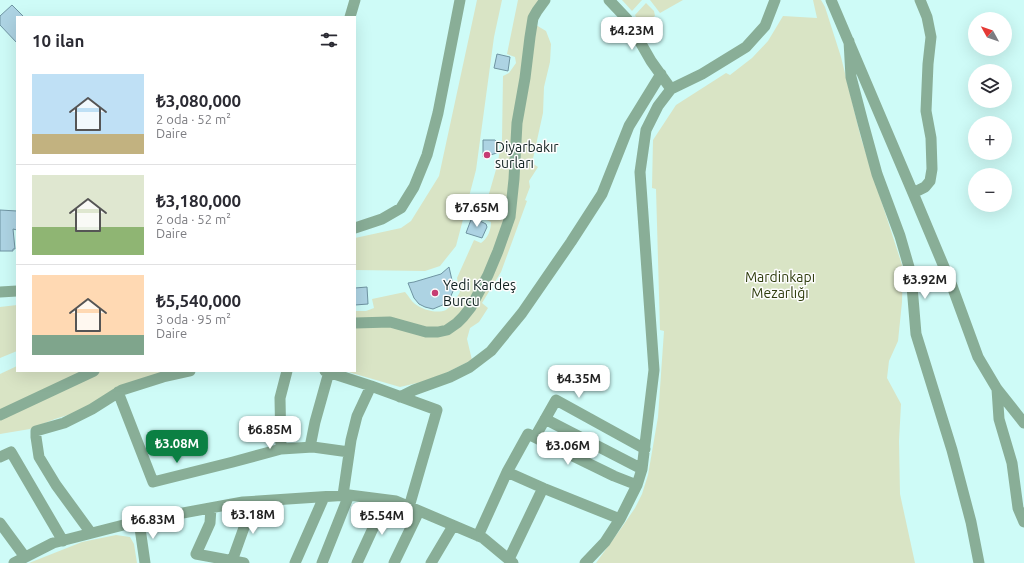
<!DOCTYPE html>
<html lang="tr">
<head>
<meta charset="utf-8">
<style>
  body { margin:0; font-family:Ubuntu,sans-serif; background:#f7f7f7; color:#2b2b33; height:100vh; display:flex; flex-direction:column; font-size:15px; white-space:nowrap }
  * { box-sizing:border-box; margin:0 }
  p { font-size:13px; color:#7c7c81 }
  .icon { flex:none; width:22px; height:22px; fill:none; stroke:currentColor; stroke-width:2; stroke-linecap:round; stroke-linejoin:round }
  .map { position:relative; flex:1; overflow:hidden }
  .details { position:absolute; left:16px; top:16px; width:340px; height:356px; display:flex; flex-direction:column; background:#fff; border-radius:0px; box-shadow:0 4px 16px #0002 }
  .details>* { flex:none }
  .needle { width:26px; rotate:310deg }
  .controls { position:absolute; left:968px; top:12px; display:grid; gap:8px }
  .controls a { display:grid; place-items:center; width:44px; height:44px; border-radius:50%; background:#fff; box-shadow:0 4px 16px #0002; font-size:20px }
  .price { position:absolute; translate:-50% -34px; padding:0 9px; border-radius:8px; background:#fff; color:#222; font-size:13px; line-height:26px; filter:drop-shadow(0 1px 2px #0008) }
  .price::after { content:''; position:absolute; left:50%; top:24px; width:12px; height:9px; margin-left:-6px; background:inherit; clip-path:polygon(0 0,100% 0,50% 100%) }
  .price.on { background:#0b8043; color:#fff }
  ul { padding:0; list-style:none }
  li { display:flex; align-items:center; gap:12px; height:100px; padding:0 16px }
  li+li { border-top:1px solid #e1e1e2 }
  li span { display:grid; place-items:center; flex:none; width:112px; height:80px; border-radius:0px; color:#555 }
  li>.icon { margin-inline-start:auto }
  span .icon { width:48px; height:48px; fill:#fffc; stroke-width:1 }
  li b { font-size:17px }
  h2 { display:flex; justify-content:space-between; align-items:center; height:48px; padding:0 16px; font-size:17px }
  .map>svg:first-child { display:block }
  .green { fill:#d9e4c5 }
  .building { fill:#add3e3; stroke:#6f94a2 }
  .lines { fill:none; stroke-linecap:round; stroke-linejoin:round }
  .minor { stroke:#89ae97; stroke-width:11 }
  .poi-dot { fill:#c63c74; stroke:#fdfdfd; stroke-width:1.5 }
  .labels { text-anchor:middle; stroke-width:3; stroke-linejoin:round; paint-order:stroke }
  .poi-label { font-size:14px; fill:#0e1f1e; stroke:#fdfdfd; text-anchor:start }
  .park-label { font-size:14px; fill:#2f3c0d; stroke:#fdfdfd }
</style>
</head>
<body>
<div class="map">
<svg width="1024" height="563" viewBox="0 0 1024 563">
  <rect width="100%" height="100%" fill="#cefbf7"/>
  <path class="green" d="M477,0h25l-8,37 -18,133 -20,76 -16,20 -15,5 -70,-1v-32l46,-10 10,-7 28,-45z
    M518,0h23l-5,25 10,6 5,13 -1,18 -6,25 -1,26 -11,50 6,4 -9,14 1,6 -5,13 2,1 -26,71 -19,31 6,5 -9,14 -9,6 -3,11 5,21 -38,19 -34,8 -55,-16h10v-60h11l8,-3 -2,-9 33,-7c4,4 6,9 10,12 8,6 22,10 31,6 6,-4 10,-11 14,-18l-3,-14 17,-38 7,3c7,-5 10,-13 10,-21l-9,-4 15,-52 5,-26 1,-64 6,-3 7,-10 -1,-6 -8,-3z
    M622,0h20l-10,11z
    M650,0h33l-23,13z
    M813,0h8l4,7 16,50 20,81 42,130 -1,34 -4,39 -9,20 -2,17 14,26 -2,37 1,53 15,69h-319l26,-36 13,-19 7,-14 6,-19 10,-58 6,-86 -4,-1 -4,-141 -4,-1 1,-48 23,-35 50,-32 4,2 22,-17 16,-17 15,-25 34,2z
    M646,3l8,8 1,5 -15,9 -5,-10z
    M17,305v46l-17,7v-51z
    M17,366v5h158l-91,39 -29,9 -25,10 -30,5v-60z
    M116,535l14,2 4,7 3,19h-108l53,-21z"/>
  <path class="building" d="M12,5l12,12h-7v26l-17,-18v-9z
    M497,54l13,3 -2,14 -14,-3z
    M483,140h12l2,2v11l-14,4z
    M0,210l17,1v19l-4,-1 2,20h-2v2h-13z
    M472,217l14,7 1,3 -5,11 -16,-5z
    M449,267l5,22 -4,9 -5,6 -12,5 -8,-2 -6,-3 -5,-6 -6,-15 6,-1 27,-8z
    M367,287l1,17 -13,1v-17z"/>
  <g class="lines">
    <path class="minor" d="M609,0l18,19 24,42 20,28
      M831,0l82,193 39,93 26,71 19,32 27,34
      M350,17l5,-17
      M849,41l2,36 12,46 14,51 23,62 11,38 5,60 36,116 19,72 8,41
      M913,193l12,-6 5,-6 2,-12 -1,-31 -5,-27 2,-47 3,-27 -4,-20 -7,-17
      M355,228l27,-9 19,-11 13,-21 13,-32 11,-42 22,-113
      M0,292l17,-1
      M355,323l35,-1 36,10h12l9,-2 10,-7 6,-6 8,-10 17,-32 10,-24 12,-34 4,-38 3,-56 8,-45 5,-41 3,-19 4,-7 8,-11
      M287,371l-7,27 1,51 32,-2 36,5
      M325,371l46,15 66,24 -28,97
      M997,389l2,30 13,44 6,45 6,14
      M118,392l35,90 80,-20 48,-13
      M400,397l14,-7 36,-13 20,-10 21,-16 31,-38 49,-71 31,-48 27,-68 32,-52
      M0,415l94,-44
      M545,419l97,50
      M535,437l21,-37 89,49
      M310,447l5,-25 14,-50
      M0,457l11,-5 52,89
      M507,472l21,-38 86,42 23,9
      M343,495l8,-55 6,-24 14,-30
      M211,508l-1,15 -14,31 48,9
      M139,521l6,42
      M0,523l25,34
      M91,533l-35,-48 -17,-28 -3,-20v-6l28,-8 28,-14 30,-19 41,-13 27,-6
      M478,536l29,-64 36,16 77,31
      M509,559l34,-71
      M232,561l14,-39 3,-20
      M14,563l39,-20 86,-22 104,-19 106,-7 47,6 87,37 30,25
      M295,563l29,-66
      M322,563l27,-68
      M357,563l29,-63
      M394,563l25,-52
      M431,563l22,-37
      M585,563l20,-21 15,-23 17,-34 5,-16 12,-99 -14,-198 6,-42 12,-24 13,-17 31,-15 44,-27 19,-21 10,-26"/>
  </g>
  <g class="poi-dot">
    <circle cx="487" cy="155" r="4"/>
    <circle cx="435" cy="293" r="4"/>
  </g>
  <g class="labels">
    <g class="poi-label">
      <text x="495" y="152">Diyarbakır<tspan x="495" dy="16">surları</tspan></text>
      <text x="443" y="290">Yedi Kardeş<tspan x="443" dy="16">Burcu</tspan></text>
    </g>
    <g class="park-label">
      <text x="780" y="282">Mardinkapı<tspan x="780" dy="16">Mezarlığı</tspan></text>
    </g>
  </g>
</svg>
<div class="controls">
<a><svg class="needle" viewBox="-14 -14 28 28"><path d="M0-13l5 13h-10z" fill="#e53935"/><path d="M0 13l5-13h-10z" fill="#7c7c81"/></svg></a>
<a><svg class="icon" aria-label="layers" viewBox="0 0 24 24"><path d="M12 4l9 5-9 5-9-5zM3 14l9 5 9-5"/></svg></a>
<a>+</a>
<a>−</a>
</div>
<b class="price" style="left:632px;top:51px">₺4.23M</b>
<b class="price" style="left:477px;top:228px">₺7.65M</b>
<b class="price" style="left:925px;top:300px">₺3.92M</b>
<b class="price" style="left:579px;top:399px">₺4.35M</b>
<b class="price" style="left:270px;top:450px">₺6.85M</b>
<b class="price on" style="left:177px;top:464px">₺3.08M</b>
<b class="price" style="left:568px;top:466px">₺3.06M</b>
<b class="price" style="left:253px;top:535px">₺3.18M</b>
<b class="price" style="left:382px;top:536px">₺5.54M</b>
<b class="price" style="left:153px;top:540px">₺6.83M</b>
<section class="details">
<h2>10 ilan<svg class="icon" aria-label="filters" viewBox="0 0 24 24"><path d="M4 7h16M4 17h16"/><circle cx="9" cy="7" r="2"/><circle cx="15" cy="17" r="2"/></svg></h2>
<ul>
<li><span style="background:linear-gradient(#bfe0f5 75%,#c2b280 0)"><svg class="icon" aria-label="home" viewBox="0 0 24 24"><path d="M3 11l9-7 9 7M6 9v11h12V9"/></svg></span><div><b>₺3,080,000</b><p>2 oda · 52 m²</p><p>Daire</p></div></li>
<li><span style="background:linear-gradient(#dfe7d0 65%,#8fb573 0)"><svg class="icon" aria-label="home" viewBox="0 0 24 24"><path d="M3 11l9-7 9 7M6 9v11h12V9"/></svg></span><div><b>₺3,180,000</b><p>2 oda · 52 m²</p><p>Daire</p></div></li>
<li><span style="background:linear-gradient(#ffd9b3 75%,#7fa58c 0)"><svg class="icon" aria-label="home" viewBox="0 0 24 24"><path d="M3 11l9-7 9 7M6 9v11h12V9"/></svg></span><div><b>₺5,540,000</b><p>3 oda · 95 m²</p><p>Daire</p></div></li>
</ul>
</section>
</div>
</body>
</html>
